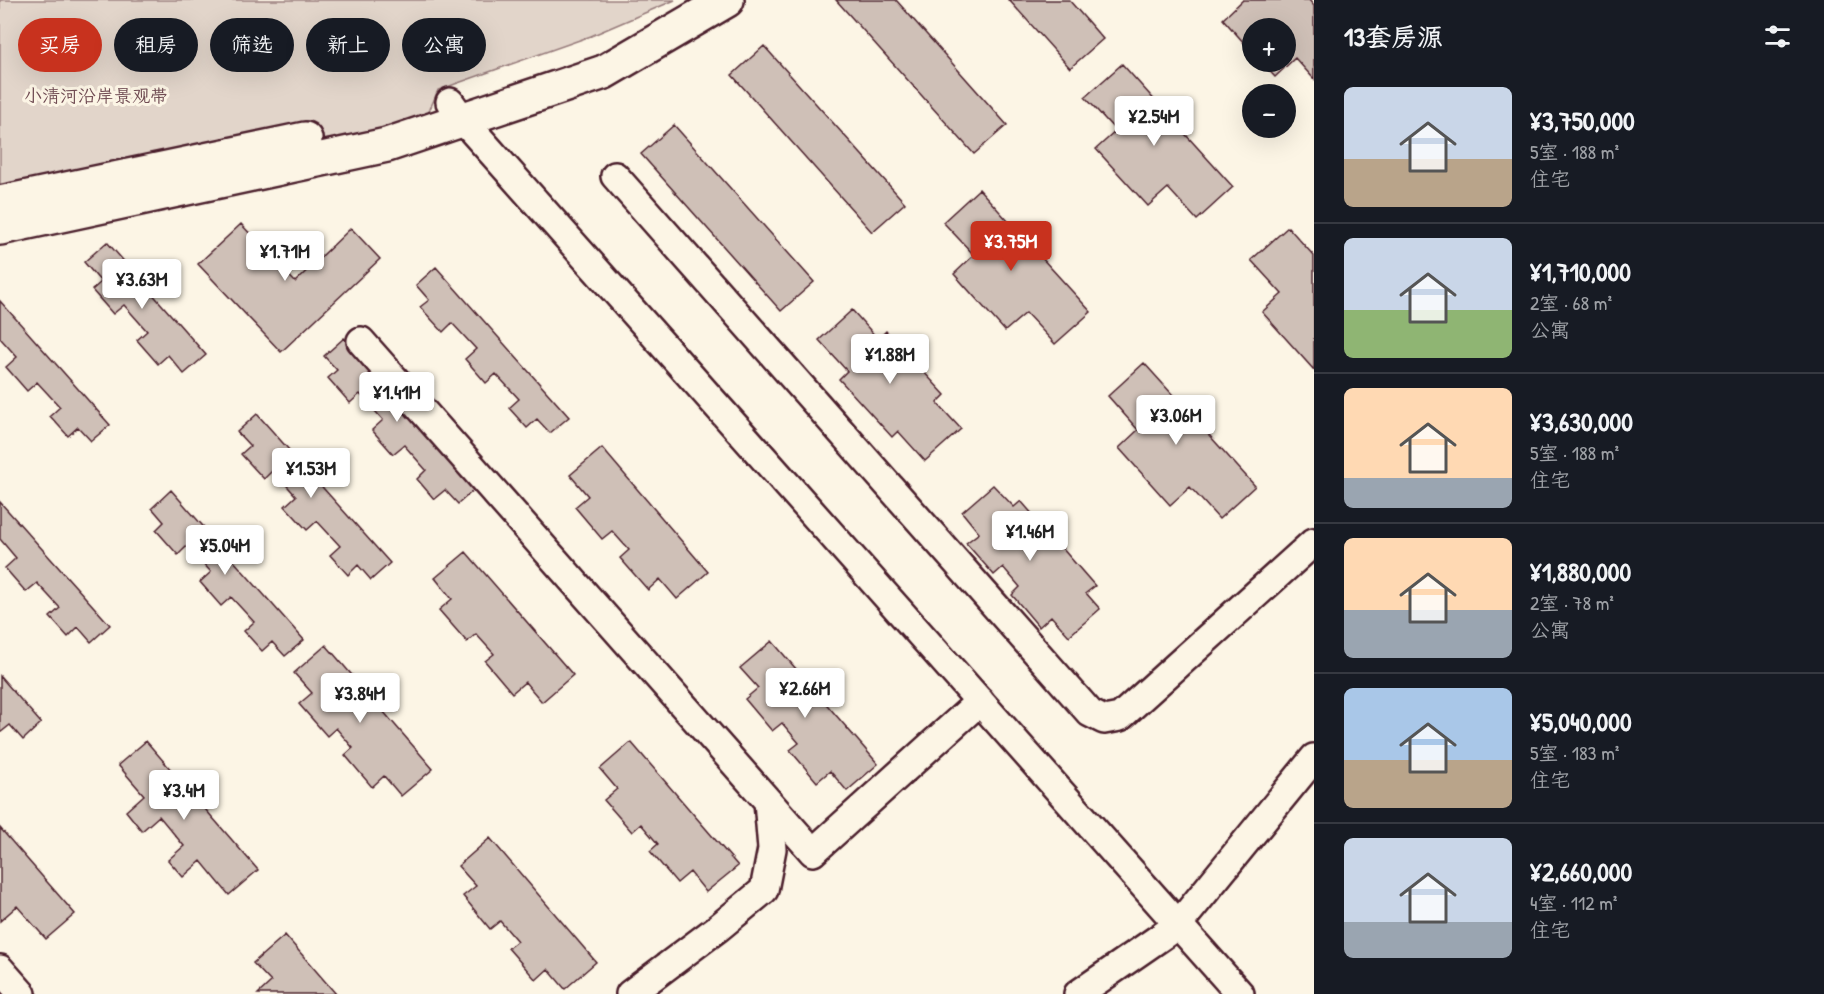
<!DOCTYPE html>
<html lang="zh">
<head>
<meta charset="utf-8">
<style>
  body { margin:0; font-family:"Patrick Hand","LXGW WenKai TC",sans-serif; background:#242831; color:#f1f3f6; height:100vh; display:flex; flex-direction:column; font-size:22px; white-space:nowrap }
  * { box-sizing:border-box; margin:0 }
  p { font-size:20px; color:#9ea1a6 }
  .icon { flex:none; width:33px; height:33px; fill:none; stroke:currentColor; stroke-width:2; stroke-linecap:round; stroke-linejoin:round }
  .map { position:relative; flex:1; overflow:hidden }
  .details { display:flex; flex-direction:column; background:#171b24; width:510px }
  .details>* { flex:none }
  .hud { position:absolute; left:18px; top:18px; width:570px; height:54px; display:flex; gap:12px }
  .tools { position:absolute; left:1242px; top:18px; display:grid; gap:12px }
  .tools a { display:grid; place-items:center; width:54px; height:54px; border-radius:50%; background:#171b24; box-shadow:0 6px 24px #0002; font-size:30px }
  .price { position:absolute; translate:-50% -51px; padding:0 14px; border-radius:6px; background:#fff; color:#222; font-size:20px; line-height:39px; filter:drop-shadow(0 2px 3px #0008) }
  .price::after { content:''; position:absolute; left:50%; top:36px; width:18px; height:14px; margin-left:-9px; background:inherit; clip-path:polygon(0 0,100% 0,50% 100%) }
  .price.on { background:#c8321e; color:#fff }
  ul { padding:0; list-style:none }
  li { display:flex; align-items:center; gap:18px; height:150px; padding:0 30px }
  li+li { border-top:2px solid #363941 }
  li span { display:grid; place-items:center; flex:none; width:168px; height:120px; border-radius:9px; color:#555 }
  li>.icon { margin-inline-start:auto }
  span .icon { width:72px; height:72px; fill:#fffc; stroke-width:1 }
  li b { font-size:26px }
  h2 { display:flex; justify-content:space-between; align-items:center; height:72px; padding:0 30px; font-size:26px }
  .pill { padding:0 21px; border-radius:27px; background:#171b24; box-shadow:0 6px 24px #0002; font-size:21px; line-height:54px }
  .pill.on { background:#c8321e; color:#fff }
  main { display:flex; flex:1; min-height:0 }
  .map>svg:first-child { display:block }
  .green { fill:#e2d5ca; stroke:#967a7a; stroke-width:1.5 }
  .building { fill:#cfc0b7; stroke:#4a1f2b; stroke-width:1.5 }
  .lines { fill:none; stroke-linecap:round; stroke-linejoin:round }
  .minor-casing { stroke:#4a1f2b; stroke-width:32 }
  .major-casing { stroke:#4a1f2b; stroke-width:38 }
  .minor { stroke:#fcf5e5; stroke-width:27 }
  .major { stroke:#fcf5e5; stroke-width:33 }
  .labels { text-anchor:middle; stroke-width:6; stroke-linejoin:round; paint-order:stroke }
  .park-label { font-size:18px; fill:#704c53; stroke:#fcf5e5 }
</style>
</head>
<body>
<main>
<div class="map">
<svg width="1314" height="994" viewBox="0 0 1314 994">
  <rect width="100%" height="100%" fill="#fcf5e5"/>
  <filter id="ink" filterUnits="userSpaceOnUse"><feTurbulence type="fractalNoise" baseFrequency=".0167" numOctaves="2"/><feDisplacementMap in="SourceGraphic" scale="12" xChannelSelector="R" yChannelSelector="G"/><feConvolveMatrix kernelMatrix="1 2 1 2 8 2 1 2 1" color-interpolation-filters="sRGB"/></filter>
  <g filter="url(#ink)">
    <path class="green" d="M0,0h675l-84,36 -153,54 -13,31 -425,96z"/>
    <path class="building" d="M836,0h60l111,125 -33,29z
      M1009,0h60l34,39 -33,29z
      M1243,0h66l5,6v73l-19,-21 -20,19 -14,-15h25v-34h-34v24l-29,-33z
      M764,46l141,157 -33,29 -140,-157z
      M1122,64l111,123 -36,33 -29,-32 -20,18 -52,-57 20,-18 -31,-34z
      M674,125l140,157 -33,29 -140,-157z
      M979,189l112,123 -36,32 -29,-31 -21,18 -51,-57 20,-19 -31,-33z
      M241,224l54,58 56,-54 29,31 -99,93 -83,-88z
      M1288,227l26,29v114l-52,-58 20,-18 -31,-34z
      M107,242l99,113 -22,19 -16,-19 -10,9 -21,-24 10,-9 -23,-26 -11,9 -21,-24 9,-8 -17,-20z
      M436,267l133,150 -19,16 -13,-14 -10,9 -18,-20 10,-9 -23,-25 -10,9 -21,-24 11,-10 -24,-26 -9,9 -23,-25 9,-7 -13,-15z
      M0,301l110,124 -19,16 -13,-14 -10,9 -18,-20 10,-9 -23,-25 -10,9 -21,-24 11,-10 -17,-19z
      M852,310l26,29 8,-8 59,64 -8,8 24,26 -36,32 -27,-30 -6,6 -53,-58 8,-8 -28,-31z
      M344,338l132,150 -18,16 -13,-14 -11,9 -17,-20 9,-9 -22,-25 -11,9 -21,-24 11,-10 -23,-26 -10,9 -22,-25 9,-8 -13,-14z
      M1144,363l111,123 -36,33 -29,-32 -20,18 -51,-57 19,-18 -30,-34z
      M257,414l133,149 -19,17 -13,-15 -10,10 -18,-20 10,-9 -23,-25 -10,9 -22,-24 11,-10 -23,-26 -9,9 -23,-25 9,-8 -13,-14z
      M602,448l106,124 -31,27 -17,-20 -12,11 -28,-32 9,-8 -17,-19 -10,8 -27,-32 13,-11 -18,-21z
      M993,485l21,22 7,-6 74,85 -9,7 14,16 -31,27 -18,-20 -12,11 -27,-32 8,-8 -17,-20 -9,8 -28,-32 13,-10 -17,-21z
      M171,490l133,150 -19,16 -13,-14 -10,9 -18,-20 10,-9 -23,-25 -10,9 -21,-24 11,-10 -24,-26 -9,9 -22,-25 8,-8 -12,-14z
      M0,502l110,123 -19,17 -13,-15 -10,10 -18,-20 10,-9 -23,-25 -11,9 -21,-24 11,-10 -16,-19z
      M466,552l107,123 -31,27 -17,-20 -13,11 -27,-32 9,-7 -18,-20 -9,8 -28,-32 13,-11 -17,-21z
      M772,641l106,123 -31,27 -17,-20 -13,11 -27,-32 9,-7 -17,-20 -10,8 -27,-32 13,-11 -18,-20z
      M326,645l107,124 -32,27 -17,-20 -12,11 -27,-32 8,-7 -17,-20 -9,8 -28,-32 13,-11 -18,-20z
      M0,676l41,47 -18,17 -13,-15 -10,8z
      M146,741l112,129 -29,25 -28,-34 -18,16 -15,-17 16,-14 -25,-30 -17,15 -16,-20 18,-16 -26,-30z
      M631,742l107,124 -32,26 -16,-20 -13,11 -27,-32 8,-7 -17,-20 -9,8 -28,-32 13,-11 -17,-20z
      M0,828l75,86 -29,25 -29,-33 -17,15z
      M490,838l106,124 -31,27 -17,-20 -12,11 -28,-32 9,-7 -17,-20 -10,8 -27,-33 13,-10 -18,-20z
      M285,935l51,59h-78l13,-12 -18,-19z"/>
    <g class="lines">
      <g class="minor-casing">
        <path id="minor" d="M450,102l13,18 777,874
          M615,176l475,537 14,7 16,-3 194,-175
          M361,341l452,511 167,-151
          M0,969l22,25
          M630,994l88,-66 46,-38 8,-41 -4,-48
          M1078,994l100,-69 136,-167"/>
      </g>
      <g class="major-casing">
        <path id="major" d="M0,203l305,-64
          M0,228l387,-83 217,-73 123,-72"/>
      </g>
      <use href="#minor" class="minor"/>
      <use href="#major" class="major"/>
    </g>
  </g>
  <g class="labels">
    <g class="park-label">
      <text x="96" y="102">小清河沿岸景观带</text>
    </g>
  </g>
</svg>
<div class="tools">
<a>+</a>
<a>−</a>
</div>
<b class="price" style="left:1154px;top:147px">¥2.54M</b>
<b class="price on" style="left:1011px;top:272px">¥3.75M</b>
<b class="price" style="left:285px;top:282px">¥1.71M</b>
<b class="price" style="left:142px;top:310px">¥3.63M</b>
<b class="price" style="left:890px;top:385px">¥1.88M</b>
<b class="price" style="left:397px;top:423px">¥1.41M</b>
<b class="price" style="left:1176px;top:446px">¥3.06M</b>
<b class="price" style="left:311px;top:499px">¥1.53M</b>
<b class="price" style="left:1030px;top:562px">¥1.46M</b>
<b class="price" style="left:225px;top:576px">¥5.04M</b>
<b class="price" style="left:805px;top:719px">¥2.66M</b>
<b class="price" style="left:360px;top:724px">¥3.84M</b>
<b class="price" style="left:184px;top:821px">¥3.4M</b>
<div class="hud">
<a class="pill on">买房</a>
<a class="pill">租房</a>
<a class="pill">筛选</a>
<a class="pill">新上</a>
<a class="pill">公寓</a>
</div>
</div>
<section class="details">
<h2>13套房源<svg class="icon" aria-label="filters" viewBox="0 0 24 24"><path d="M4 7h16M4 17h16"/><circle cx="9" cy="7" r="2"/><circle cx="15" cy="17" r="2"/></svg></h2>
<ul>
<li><span style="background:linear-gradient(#c9d6e8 60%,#b9a48a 0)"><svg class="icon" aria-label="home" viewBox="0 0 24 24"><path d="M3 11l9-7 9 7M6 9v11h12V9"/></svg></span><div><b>¥3,750,000</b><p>5室 · 188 m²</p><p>住宅</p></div></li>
<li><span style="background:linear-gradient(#c9d6e8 60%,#8fb573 0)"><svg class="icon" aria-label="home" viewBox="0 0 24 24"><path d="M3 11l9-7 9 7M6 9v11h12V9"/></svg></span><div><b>¥1,710,000</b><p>2室 · 68 m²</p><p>公寓</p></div></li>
<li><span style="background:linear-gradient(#ffd9b3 75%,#9aa5b1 0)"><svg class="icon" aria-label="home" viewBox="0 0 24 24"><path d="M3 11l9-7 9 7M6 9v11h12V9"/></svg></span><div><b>¥3,630,000</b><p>5室 · 188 m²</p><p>住宅</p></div></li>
<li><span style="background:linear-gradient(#ffd9b3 60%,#9aa5b1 0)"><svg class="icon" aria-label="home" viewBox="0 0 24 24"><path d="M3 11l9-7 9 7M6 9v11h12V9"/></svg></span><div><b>¥1,880,000</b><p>2室 · 78 m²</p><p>公寓</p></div></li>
<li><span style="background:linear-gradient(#a9c7e8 60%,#b9a48a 0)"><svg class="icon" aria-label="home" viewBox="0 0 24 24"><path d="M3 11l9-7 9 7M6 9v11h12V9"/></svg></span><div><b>¥5,040,000</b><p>5室 · 183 m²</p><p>住宅</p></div></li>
<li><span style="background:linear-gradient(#c9d6e8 70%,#9aa5b1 0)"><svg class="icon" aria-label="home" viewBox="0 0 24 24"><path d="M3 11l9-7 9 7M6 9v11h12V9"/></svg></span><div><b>¥2,660,000</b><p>4室 · 112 m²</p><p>住宅</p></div></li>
</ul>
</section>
</main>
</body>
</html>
